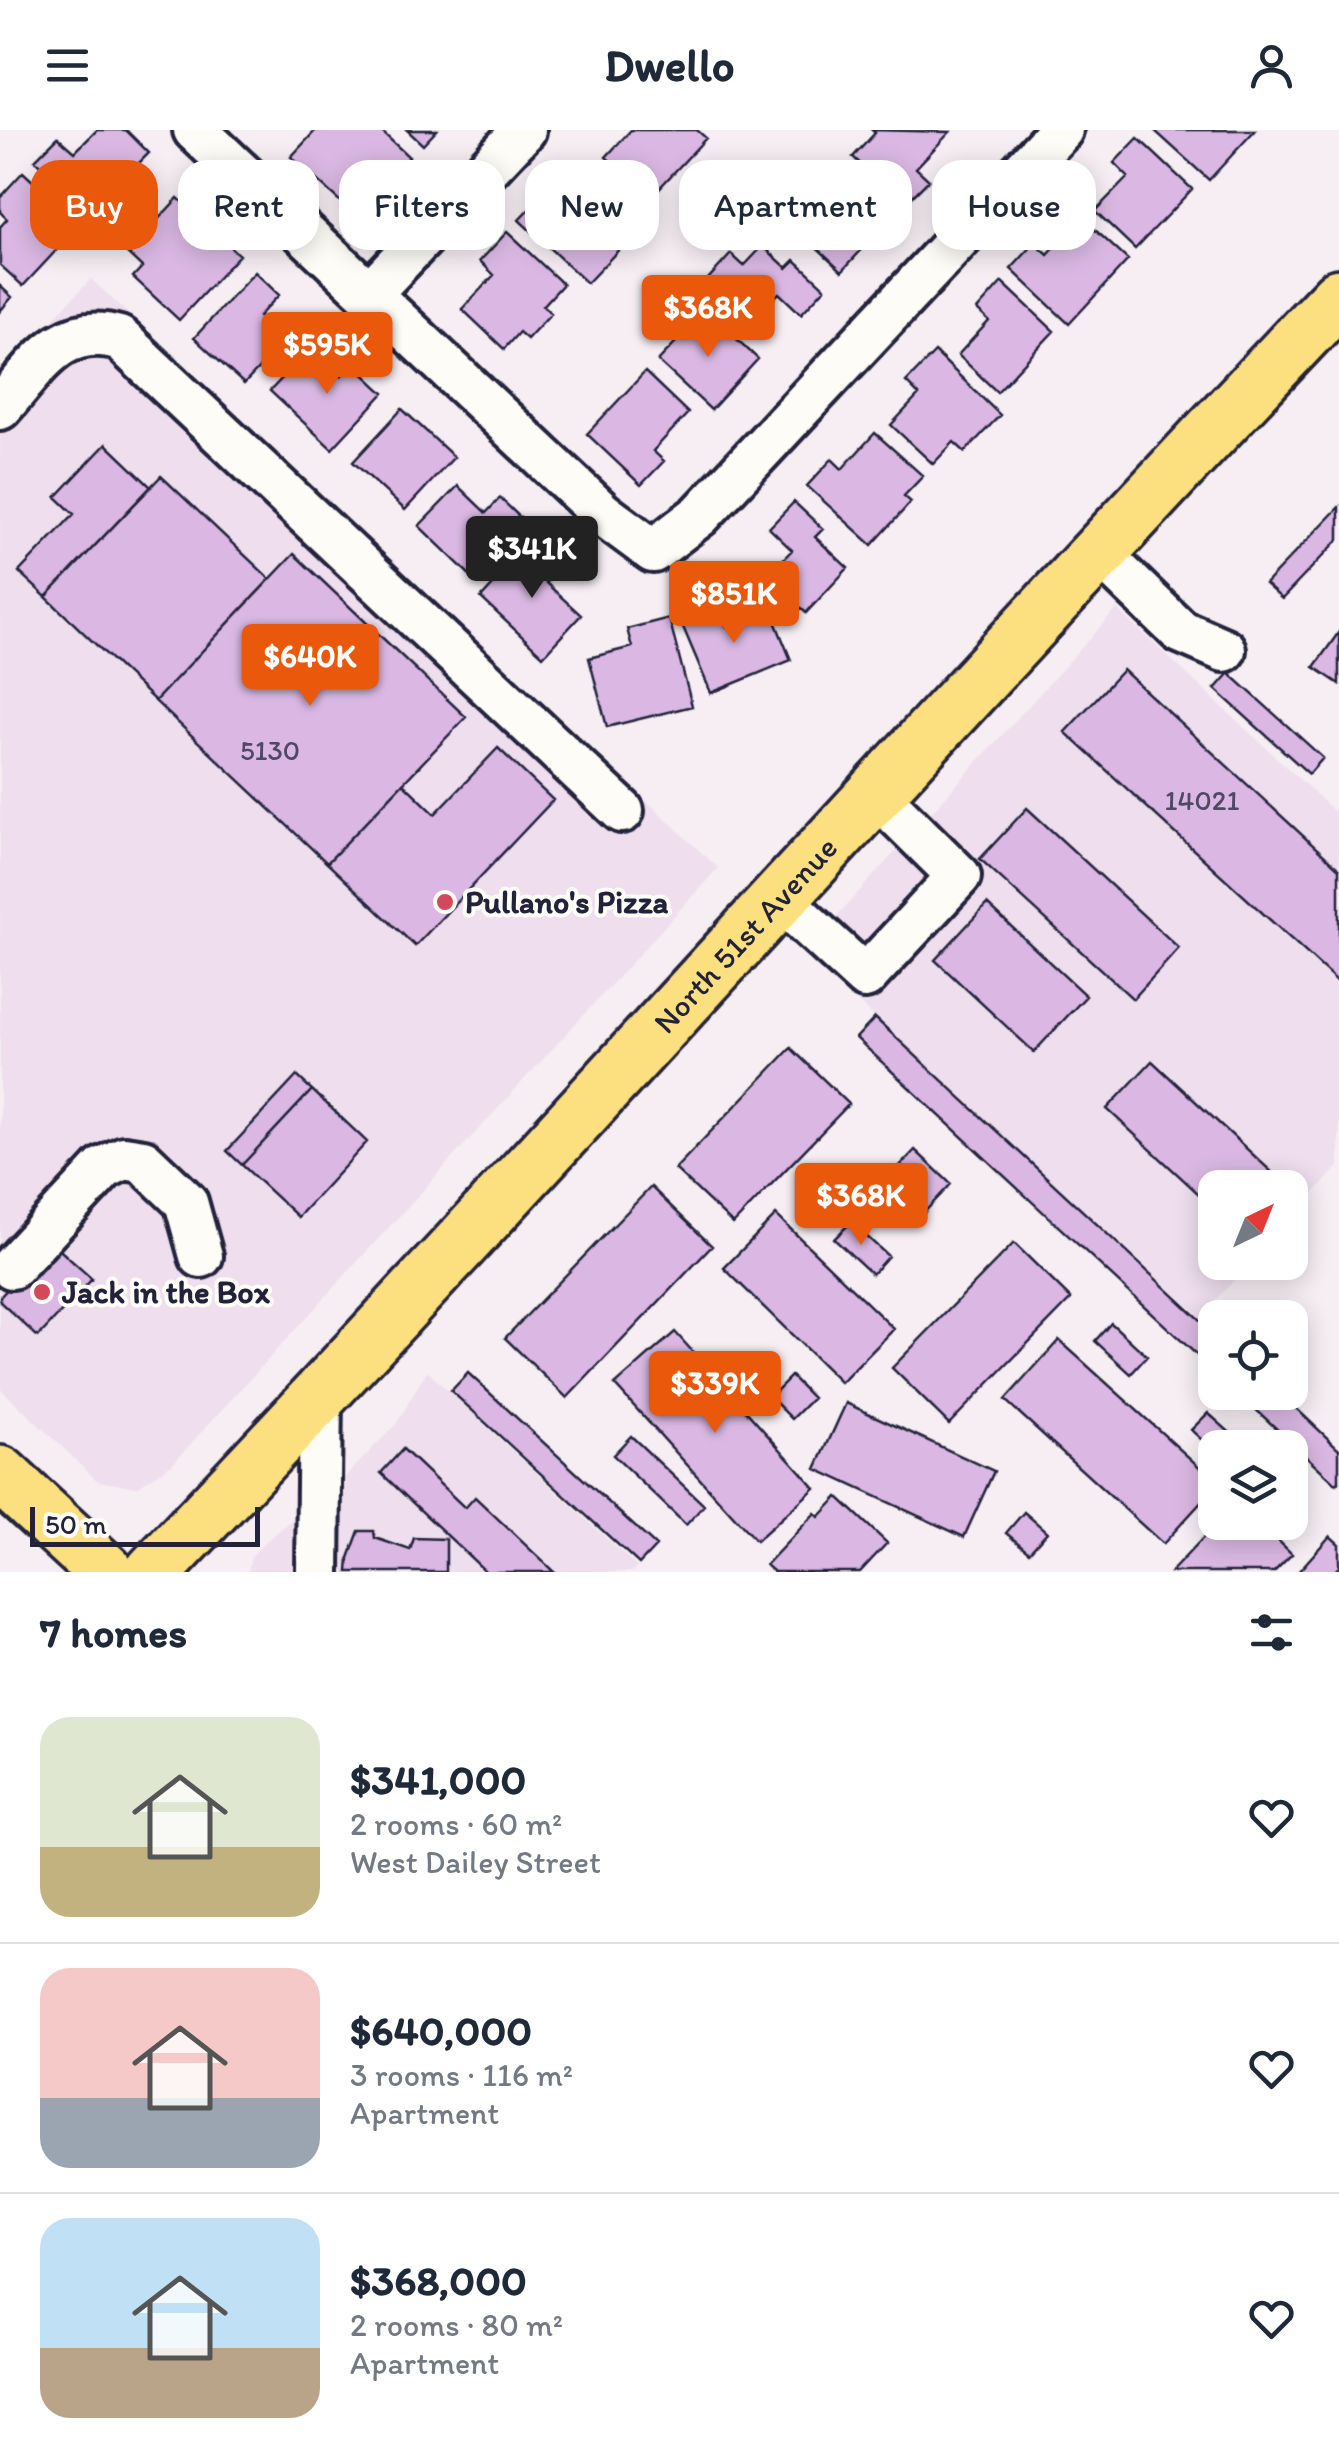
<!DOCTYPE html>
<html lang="en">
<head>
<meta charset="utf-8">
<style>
  body { margin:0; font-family:Itim,sans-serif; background:#f2f2f3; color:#1f2937; height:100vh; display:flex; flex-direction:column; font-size:38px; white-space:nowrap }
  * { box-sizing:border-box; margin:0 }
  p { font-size:32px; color:#747a83 }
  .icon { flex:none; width:55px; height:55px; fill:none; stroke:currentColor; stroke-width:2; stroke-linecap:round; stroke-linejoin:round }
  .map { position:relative; height:1442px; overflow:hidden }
  .details { display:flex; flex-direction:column; background:#fff; flex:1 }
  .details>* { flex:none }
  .hud { position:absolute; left:30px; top:30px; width:1280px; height:90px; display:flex; gap:20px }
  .needle { width:65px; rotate:43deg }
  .buttons { position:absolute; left:1198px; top:1040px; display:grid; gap:20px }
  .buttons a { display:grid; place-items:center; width:110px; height:110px; border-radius:20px; background:#fff; box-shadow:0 5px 25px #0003; font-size:50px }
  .scale { position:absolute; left:30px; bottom:25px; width:230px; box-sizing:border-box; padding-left:10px; border:5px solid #22223b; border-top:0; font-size:28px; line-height:35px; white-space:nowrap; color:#22223b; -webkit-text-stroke:8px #fdfcf7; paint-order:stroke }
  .price { position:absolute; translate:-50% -85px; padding:0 22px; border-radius:10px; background:#ea580c; color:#fff; font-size:32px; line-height:65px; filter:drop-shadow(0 2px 5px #0008) }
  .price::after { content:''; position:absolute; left:50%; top:60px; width:30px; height:22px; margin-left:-15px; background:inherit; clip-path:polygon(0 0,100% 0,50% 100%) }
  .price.selected { background:#222; color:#fff }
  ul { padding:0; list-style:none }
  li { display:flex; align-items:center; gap:30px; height:250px; padding:0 40px }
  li+li { border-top:2px solid #e0e1e3 }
  li span { display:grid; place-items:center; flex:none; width:280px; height:200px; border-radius:30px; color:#555 }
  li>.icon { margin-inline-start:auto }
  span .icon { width:120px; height:120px; fill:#fffc; stroke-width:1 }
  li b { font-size:42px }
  h2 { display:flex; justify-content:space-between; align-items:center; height:120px; padding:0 40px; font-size:42px }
  .chip { padding:0 35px; border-radius:30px; background:#fff; box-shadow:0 5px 25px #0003; font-size:35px; line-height:90px }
  .chip.selected { background:#ea580c; color:#fff }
  header { display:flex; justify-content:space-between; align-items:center; height:130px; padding:0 40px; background:#fff; font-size:45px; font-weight:700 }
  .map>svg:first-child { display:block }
  .built { fill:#eedeee }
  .building { fill:#dab8e3; stroke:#22223b; stroke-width:2.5 }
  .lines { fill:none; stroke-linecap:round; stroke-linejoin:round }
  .minor-casing { stroke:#22223b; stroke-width:50 }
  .major-casing { stroke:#22223b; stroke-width:62 }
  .minor { stroke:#fdfcf7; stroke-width:42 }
  .major { stroke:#fce080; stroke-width:55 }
  .poi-dot { fill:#d1495b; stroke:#fdfcf7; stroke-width:4 }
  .labels { text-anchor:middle; stroke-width:8; stroke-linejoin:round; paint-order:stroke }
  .number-label { font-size:28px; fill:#504865 }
  .poi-label { font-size:32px; font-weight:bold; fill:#22223b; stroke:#fdfcf7; text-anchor:start }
  .street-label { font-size:32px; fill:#22223b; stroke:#fdfcf7 }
</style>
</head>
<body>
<header><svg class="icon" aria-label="menu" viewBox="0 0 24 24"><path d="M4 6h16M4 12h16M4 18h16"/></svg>Dwello<svg class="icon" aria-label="person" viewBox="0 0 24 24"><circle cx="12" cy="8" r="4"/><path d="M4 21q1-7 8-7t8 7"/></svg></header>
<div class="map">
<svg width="1339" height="1442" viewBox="0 0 1339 1442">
  <rect width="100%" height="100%" fill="#f6eef3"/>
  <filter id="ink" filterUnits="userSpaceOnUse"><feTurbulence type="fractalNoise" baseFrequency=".01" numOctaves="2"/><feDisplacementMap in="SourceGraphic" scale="20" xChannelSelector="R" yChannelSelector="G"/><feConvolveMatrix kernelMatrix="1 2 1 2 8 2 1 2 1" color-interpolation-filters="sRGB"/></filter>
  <g filter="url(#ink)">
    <path class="built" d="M91,149l627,589 -546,596 -35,23 -39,-6 -98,-93v-1013z
      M1117,479l222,207v350l-49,53v-31h-75v74l35,1 -50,54 -396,-365z
      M427,1241l210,196 -5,5h-384l3,-15 13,-14 84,-69 49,-51z"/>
    <path class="building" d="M97,0h29l23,23 -15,15 6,7 -45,45 -60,-60 23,-23 17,15z
      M316,0h64l29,27 -54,58 -64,-58z
      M407,0h30l-14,15z
      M631,0h66l9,8 -56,60 -44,-41z
      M872,0l78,2 -34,36 13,12 -25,25 -51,-48 22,-24z
      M1154,0h101l-46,50z
      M1138,8l54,51 -57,60 -40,-38 33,-34 -14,-14z
      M839,40l52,48 -49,53 -52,-49z
      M23,42l57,53 -57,61 -23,-21v-38l7,-8 -7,-7v-15z
      M594,43l37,35 -16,18 14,13 -42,44 -68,-63 25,-26 16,15z
      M178,68l61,57 -60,65 -46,-43 9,-10 -15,-14z
      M1082,88l46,42 -59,64 -58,-55 24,-26 13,12z
      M507,102l56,52 -20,22 8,7 -24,26 -8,-7 -15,17 -42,-40 32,-34 -14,-14z
      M763,116l24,22 8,-8 30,28 -24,26 -22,-21 -27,28 -44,-42 23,-25 13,12z
      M255,142l24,23 -20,21 26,25 -41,43 -50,-46z
      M1002,152l52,49 -57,61 -39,-37 31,-34 -12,-11z
      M0,156l12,11 -12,14z
      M706,180l52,49 -47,51 -53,-49z
      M311,218l30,28 11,-13 32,30 -52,56 -62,-58z
      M935,222l65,63 -35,37 -11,-10 -21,22 -42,-39 28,-30 -13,-13z
      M645,242l43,41 -35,38 11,10 -23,24 -54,-51z
      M402,279l52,48 -49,53 -52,-48z
      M875,303l48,43 -19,20 7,6 -39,43 -65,-59 25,-27 10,10z
      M106,314l45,43 -105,110 -27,-25 55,-58 -18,-17z
      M161,346l109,103 -115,122 -109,-104z
      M458,356l28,27 14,-15 30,29 -53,55 -58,-56z
      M794,372l29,27 -8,8 33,31 -42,45 -39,-37 25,-26 -23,-22z
      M1339,377v32l-57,60 -17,-15z
      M532,413l28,26 -14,14 35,32 -38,41 -62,-58z
      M294,424l172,163 -139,146 -172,-162z
      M717,474l10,23 43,-18 21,51 -80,33 -31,-73z
      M669,488l23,88 -85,21 -18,-69 43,-11 -5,-18z
      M1339,502v52l-25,-17z
      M1123,540l216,199v114l-274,-251z
      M1229,543l94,85 -14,16 -94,-85z
      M498,618l55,52 -138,146 -88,-83 76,-80 32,31z
      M1027,678l152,140 -46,51 -153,-140z
      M987,774l99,92 -52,56 -99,-92z
      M875,888l340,316v38l-359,-334z
      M791,918l58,56 -116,120 -58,-55z
      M1152,931l137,127h-74v21l-108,-100z
      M297,946l15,14 -70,75 -15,-14z
      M312,960l55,52 -69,75 -56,-52z
      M915,1020l36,34 -36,38 -36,-34z
      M651,1057l61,59 -145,152 -62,-60z
      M776,1085l118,114 -53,54 -117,-115z
      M851,1092l37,34 -16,18 -38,-35z
      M51,1112l41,37 -54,58 -38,-35v-5z
      M1014,1113l57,56 -122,125 -57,-56z
      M1111,1193l36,33 -16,18 -36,-33z
      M675,1202l140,156 -59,53 -141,-156z
      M1059,1210l156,141v6l-52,57 -158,-144z
      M468,1243l188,173 -17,18 -188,-173z
      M791,1246l22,22 -21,21 -22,-22z
      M1237,1262h42l60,57v33l-3,2z
      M846,1273l148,68 -30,66 -148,-68z
      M1208,1283l37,33 -1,2h-29v4l-24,-22z
      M631,1306l73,69 -18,20 -73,-70z
      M403,1319l62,59 10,-11 79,75h-68l-105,-99z
      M838,1367l49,46 -27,29h-86l-8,-7 49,-52 4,4z
      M1024,1382l23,20 -18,20 -23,-19z
      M1218,1392h41l33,32 -18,18h-103z
      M359,1401h15l1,7 35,12 4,-12 32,1v33h-98l1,-14z
      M1330,1406l9,8v23l-5,5h-36z"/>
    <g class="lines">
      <g class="minor-casing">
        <path id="minor" d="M195,0l408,384 50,37 47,-36 361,-385
          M369,164l155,-164
          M0,278c36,-39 60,-87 119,-70l503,473
          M1097,421l83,80 44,19
          M779,768l86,79 94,-101 -84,-83
          M12,1137l92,-99 20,-10 19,3 43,41 15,54
          M318,1442l2,-177"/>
      </g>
      <g class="major-casing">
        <g id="major">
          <path d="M0,1344l106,98"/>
          <path id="s1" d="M153,1442c400,-421 786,-855 1186,-1275"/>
        </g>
      </g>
      <use href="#minor" class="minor"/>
      <use href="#major" class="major"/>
    </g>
  </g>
  <g class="poi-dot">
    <circle cx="445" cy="772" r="10"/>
    <circle cx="42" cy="1162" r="10"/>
  </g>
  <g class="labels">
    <g class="number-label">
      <text x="270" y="630">5130</text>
      <text x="1202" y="680">14021</text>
    </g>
    <g class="poi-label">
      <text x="465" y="783">Pullano's Pizza</text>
      <text x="62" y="1173">Jack in the Box</text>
    </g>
    <g class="street-label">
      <text dy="11" stroke="none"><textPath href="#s1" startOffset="870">North 51st Avenue</textPath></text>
    </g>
  </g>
</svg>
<div class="buttons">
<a><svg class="needle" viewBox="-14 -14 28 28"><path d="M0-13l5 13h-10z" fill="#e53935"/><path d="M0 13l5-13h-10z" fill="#747a83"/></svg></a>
<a><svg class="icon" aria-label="locate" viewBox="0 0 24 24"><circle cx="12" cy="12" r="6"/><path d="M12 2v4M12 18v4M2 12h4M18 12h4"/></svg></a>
<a><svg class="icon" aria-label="layers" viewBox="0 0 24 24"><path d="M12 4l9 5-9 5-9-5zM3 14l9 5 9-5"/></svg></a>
</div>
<div class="scale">50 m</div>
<b class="price" style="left:708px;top:230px">$368K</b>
<b class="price" style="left:327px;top:267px">$595K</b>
<b class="price selected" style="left:532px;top:471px">$341K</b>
<b class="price" style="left:734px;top:516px">$851K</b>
<b class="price" style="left:310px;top:579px">$640K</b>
<b class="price" style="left:861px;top:1118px">$368K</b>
<b class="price" style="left:715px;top:1306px">$339K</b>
<div class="hud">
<a class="chip selected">Buy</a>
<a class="chip">Rent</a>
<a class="chip">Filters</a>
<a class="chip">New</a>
<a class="chip">Apartment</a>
<a class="chip">House</a>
</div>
</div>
<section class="details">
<h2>7 homes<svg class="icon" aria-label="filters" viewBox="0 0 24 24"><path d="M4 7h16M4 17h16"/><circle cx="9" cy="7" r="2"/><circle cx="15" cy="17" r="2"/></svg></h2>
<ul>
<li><span style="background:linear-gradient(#dfe7d0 65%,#c2b280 0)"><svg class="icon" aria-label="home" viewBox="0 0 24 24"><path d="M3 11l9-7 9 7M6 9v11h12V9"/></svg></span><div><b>$341,000</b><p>2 rooms · 60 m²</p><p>West Dailey Street</p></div><svg class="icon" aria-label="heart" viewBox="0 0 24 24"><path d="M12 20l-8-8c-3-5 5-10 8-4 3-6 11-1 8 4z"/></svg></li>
<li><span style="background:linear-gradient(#f6c9c9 65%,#9aa5b1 0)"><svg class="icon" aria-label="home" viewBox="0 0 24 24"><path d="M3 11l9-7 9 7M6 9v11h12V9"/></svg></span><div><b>$640,000</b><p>3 rooms · 116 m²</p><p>Apartment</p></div><svg class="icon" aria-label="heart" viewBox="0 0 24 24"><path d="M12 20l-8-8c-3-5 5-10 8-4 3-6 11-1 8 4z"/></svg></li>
<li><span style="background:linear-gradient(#bfe0f5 65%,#b9a48a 0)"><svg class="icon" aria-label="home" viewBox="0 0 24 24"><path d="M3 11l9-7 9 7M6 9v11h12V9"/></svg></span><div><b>$368,000</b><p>2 rooms · 80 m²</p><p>Apartment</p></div><svg class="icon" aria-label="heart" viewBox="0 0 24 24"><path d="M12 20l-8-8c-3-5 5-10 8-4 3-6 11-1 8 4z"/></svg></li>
</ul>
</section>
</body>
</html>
